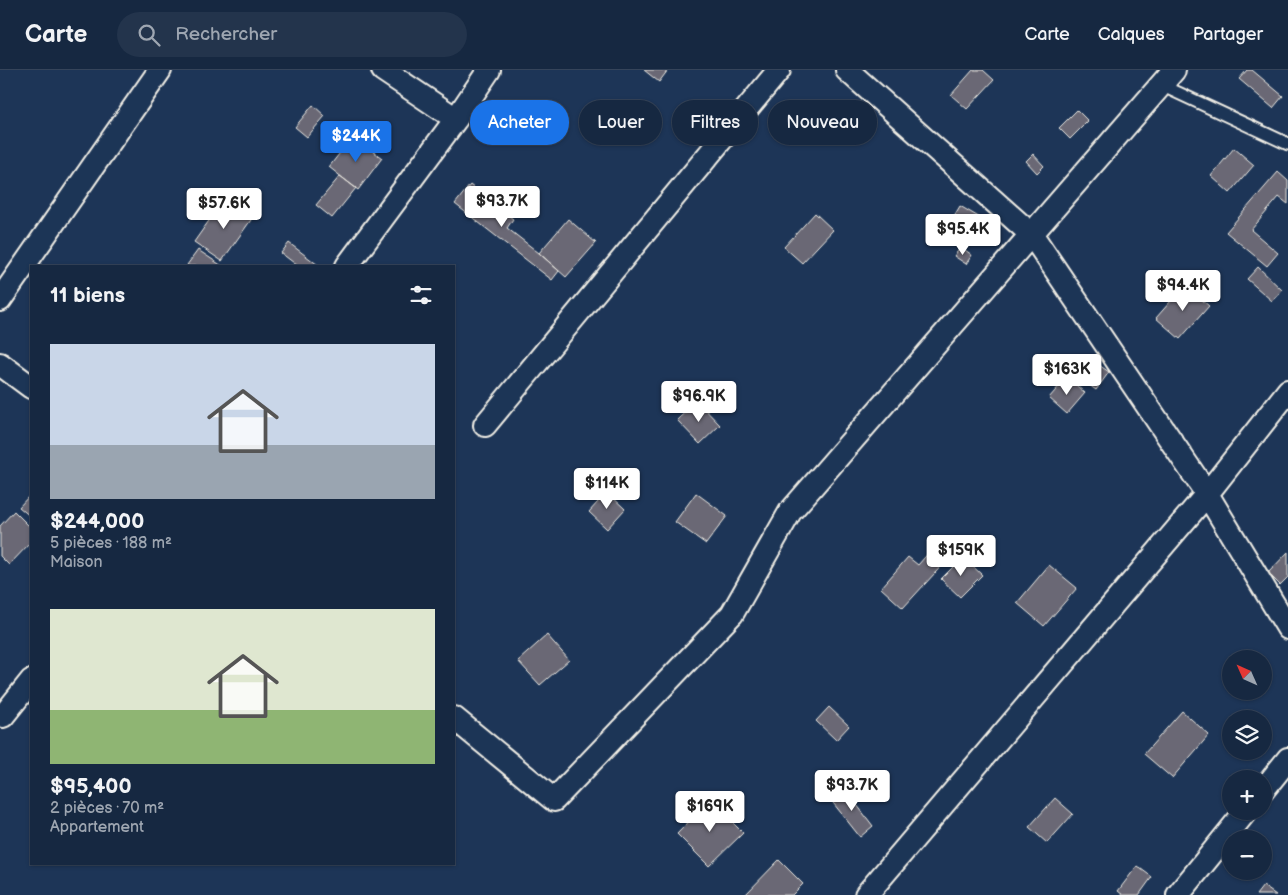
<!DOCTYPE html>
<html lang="fr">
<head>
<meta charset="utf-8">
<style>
  body { margin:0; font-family:"Balsamiq Sans",sans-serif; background:#23344c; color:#f1f3f6; height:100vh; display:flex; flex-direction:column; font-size:19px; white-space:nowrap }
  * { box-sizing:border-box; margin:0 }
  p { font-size:16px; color:#9ea6b1 }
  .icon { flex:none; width:28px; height:28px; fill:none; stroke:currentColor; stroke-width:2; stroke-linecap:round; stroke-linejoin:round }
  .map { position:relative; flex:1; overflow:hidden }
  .sheet { position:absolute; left:30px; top:195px; width:425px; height:600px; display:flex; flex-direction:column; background:#162841; border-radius:0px; box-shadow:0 1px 4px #0004,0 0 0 1px #35445a }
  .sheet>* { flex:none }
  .banner { position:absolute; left:470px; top:30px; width:475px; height:45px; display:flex; gap:10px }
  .needle { width:32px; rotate:315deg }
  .fabs { position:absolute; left:1222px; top:580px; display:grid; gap:10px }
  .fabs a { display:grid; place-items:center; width:50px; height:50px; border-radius:50%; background:#162841; box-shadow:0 1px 4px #0004,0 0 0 1px #35445a; font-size:25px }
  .price { position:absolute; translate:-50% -42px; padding:0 11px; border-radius:5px; background:#fff; color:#222; font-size:16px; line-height:32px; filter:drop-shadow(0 1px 2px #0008) }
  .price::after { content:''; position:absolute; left:50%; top:30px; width:15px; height:11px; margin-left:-8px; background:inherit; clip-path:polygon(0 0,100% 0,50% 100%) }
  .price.active { background:#1a73e8; color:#fff }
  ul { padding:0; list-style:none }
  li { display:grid; align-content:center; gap:10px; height:265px; padding:0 20px }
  li span { display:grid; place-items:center; height:155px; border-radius:0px; color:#555 }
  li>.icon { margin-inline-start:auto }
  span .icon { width:90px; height:90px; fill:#fffc; stroke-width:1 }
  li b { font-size:21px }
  h2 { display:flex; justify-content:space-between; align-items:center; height:60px; padding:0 20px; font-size:21px }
  .chip { padding:0 18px; border-radius:22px; background:#162841; box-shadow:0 1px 4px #0004,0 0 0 1px #35445a; font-size:18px; line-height:45px }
  .chip.active { background:#1a73e8; color:#fff }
  header { display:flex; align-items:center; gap:30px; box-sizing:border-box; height:70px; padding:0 25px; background:#162841; border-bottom:1px solid #35445a }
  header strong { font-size:24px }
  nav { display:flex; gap:28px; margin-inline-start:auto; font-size:18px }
  .search { width:350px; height:45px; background:#23344c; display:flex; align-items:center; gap:12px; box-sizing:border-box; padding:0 18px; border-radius:28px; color:#9ea6b1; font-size:19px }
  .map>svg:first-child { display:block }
  .building { fill:#6a6774; stroke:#f4f1e8 }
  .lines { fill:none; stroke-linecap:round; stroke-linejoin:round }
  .service-casing { stroke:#f4f1e8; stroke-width:15 }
  .minor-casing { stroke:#f4f1e8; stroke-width:26 }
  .service { stroke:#1d3557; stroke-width:11 }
  .minor { stroke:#1d3557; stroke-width:22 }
</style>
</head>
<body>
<header>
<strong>Carte</strong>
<div class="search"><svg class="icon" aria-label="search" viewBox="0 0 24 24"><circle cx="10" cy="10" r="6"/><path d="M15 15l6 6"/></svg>Rechercher</div>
<nav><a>Carte</a><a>Calques</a><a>Partager</a></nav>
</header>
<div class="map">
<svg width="1288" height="825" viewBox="0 0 1288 825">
  <rect width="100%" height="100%" fill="#1d3557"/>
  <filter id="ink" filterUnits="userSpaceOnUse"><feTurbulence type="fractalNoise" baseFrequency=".02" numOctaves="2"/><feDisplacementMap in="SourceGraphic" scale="10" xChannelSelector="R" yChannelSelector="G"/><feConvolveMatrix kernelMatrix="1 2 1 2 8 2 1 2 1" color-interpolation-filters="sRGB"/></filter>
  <g filter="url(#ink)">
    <path class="building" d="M644,0h24l-9,12z
      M973,0h10l11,10 -27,29 -16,-14z
      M1247,0h5l31,26 -10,12 -34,-29z
      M313,35l12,11 -18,21 -12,-10z
      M1077,40l11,11 -18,18 -11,-11z
      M353,66l29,22 -24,32 -29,-23z
      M1234,78l20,17 -24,28 -19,-17z
      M1033,84l11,12 -7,7 -11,-12z
      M1278,102l10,9v23l-9,-7 -28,33 27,23 -11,13 -41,-34z
      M340,106l16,12 -24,30 -16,-13z
      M470,115l43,34 -6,9 32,25 20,18 -7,9 -97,-76z
      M225,128l28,19 -31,44 -28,-19z
      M960,136l22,13 -11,17 -21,-13z
      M815,143l18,17 -31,33 -18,-16z
      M568,149l28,24 -30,34 -27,-24z
      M289,173l29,22 -1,1h-19l-17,-13z
      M961,177l11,8 -6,9 -12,-8z
      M198,180l24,16h-32l-3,-1z
      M1258,197l24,23 -10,11 -25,-22z
      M1185,215l24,21 -29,33 -24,-21z
      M1086,286l23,16 -13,18 -22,-16z
      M1067,307l18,16 -18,21 -18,-16z
      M697,331l23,24 -20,19 -23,-24z
      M607,422l18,17 -18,20 -18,-17z
      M696,423l31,23 -21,28 -31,-22z
      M30,425l1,1v21l-12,-10z
      M14,441l17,17v14l-22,23 -9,-9v-30z
      M932,479l14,12 -43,47 -22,-20 27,-31 10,8z
      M1288,482v25l-8,8 -12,-12z
      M963,487l19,18 -22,22 -19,-18z
      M1049,495l28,23 -33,38 -27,-23z
      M547,565l22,25 -29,25 -22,-24z
      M829,637l20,19 -13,14 -20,-19z
      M1182,641l27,24 -37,43 -28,-24z
      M844,718l29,38 -13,11 -30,-38z
      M1055,728l18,16 -26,29 -18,-16z
      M710,730l33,33 -34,33 -32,-32z
      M779,790l24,24 -11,11h-47z
      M1137,796l15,11 -13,18h-16l-5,-4z
      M1263,816l13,9h-20z"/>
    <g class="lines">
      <g class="service-casing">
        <path id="service" d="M1161,15l127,59"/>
      </g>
      <g class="minor-casing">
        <path id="minor" d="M383,0l73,49
          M847,0l185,165 175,259 81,134
          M347,196l109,-147 33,-49
          M0,230l160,-230
          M0,294l31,23
          M485,355l294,-355
          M3,646l28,-35
          M454,648l100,82 178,-186 58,-102 384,-442
          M1264,719l24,-30
          M866,825l341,-401 81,-103
          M1178,825l68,-84"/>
      </g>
      <use href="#service" class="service"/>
      <use href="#minor" class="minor"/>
    </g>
  </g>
</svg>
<div class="fabs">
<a><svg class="needle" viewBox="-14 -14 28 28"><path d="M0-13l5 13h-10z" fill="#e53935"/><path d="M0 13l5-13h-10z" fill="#9ea6b1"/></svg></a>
<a><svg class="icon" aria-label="layers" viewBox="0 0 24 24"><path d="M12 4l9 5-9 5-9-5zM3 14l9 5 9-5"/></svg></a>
<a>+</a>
<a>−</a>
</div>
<b class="price active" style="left:356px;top:93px">$244K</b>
<b class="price" style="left:502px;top:158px">$93.7K</b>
<b class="price" style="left:224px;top:160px">$57.6K</b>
<b class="price" style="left:963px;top:186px">$95.4K</b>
<b class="price" style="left:1183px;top:242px">$94.4K</b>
<b class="price" style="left:1067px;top:326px">$163K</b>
<b class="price" style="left:699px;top:353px">$96.9K</b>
<b class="price" style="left:607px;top:440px">$114K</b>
<b class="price" style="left:961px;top:507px">$159K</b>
<b class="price" style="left:852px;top:742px">$93.7K</b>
<b class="price" style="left:710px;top:763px">$169K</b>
<div class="banner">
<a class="chip active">Acheter</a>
<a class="chip">Louer</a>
<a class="chip">Filtres</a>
<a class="chip">Nouveau</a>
</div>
<section class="sheet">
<h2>11 biens<svg class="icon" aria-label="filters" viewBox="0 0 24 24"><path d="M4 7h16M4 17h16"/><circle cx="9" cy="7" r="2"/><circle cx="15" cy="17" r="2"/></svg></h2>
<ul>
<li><span style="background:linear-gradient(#c9d6e8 65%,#9aa5b1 0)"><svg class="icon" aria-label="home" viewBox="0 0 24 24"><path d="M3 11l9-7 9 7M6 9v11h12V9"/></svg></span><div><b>$244,000</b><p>5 pièces · 188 m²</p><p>Maison</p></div></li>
<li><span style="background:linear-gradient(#dfe7d0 65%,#8fb573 0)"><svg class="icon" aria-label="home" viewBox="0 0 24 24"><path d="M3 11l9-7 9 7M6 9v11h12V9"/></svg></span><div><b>$95,400</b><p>2 pièces · 70 m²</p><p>Appartement</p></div></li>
</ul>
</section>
</div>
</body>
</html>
